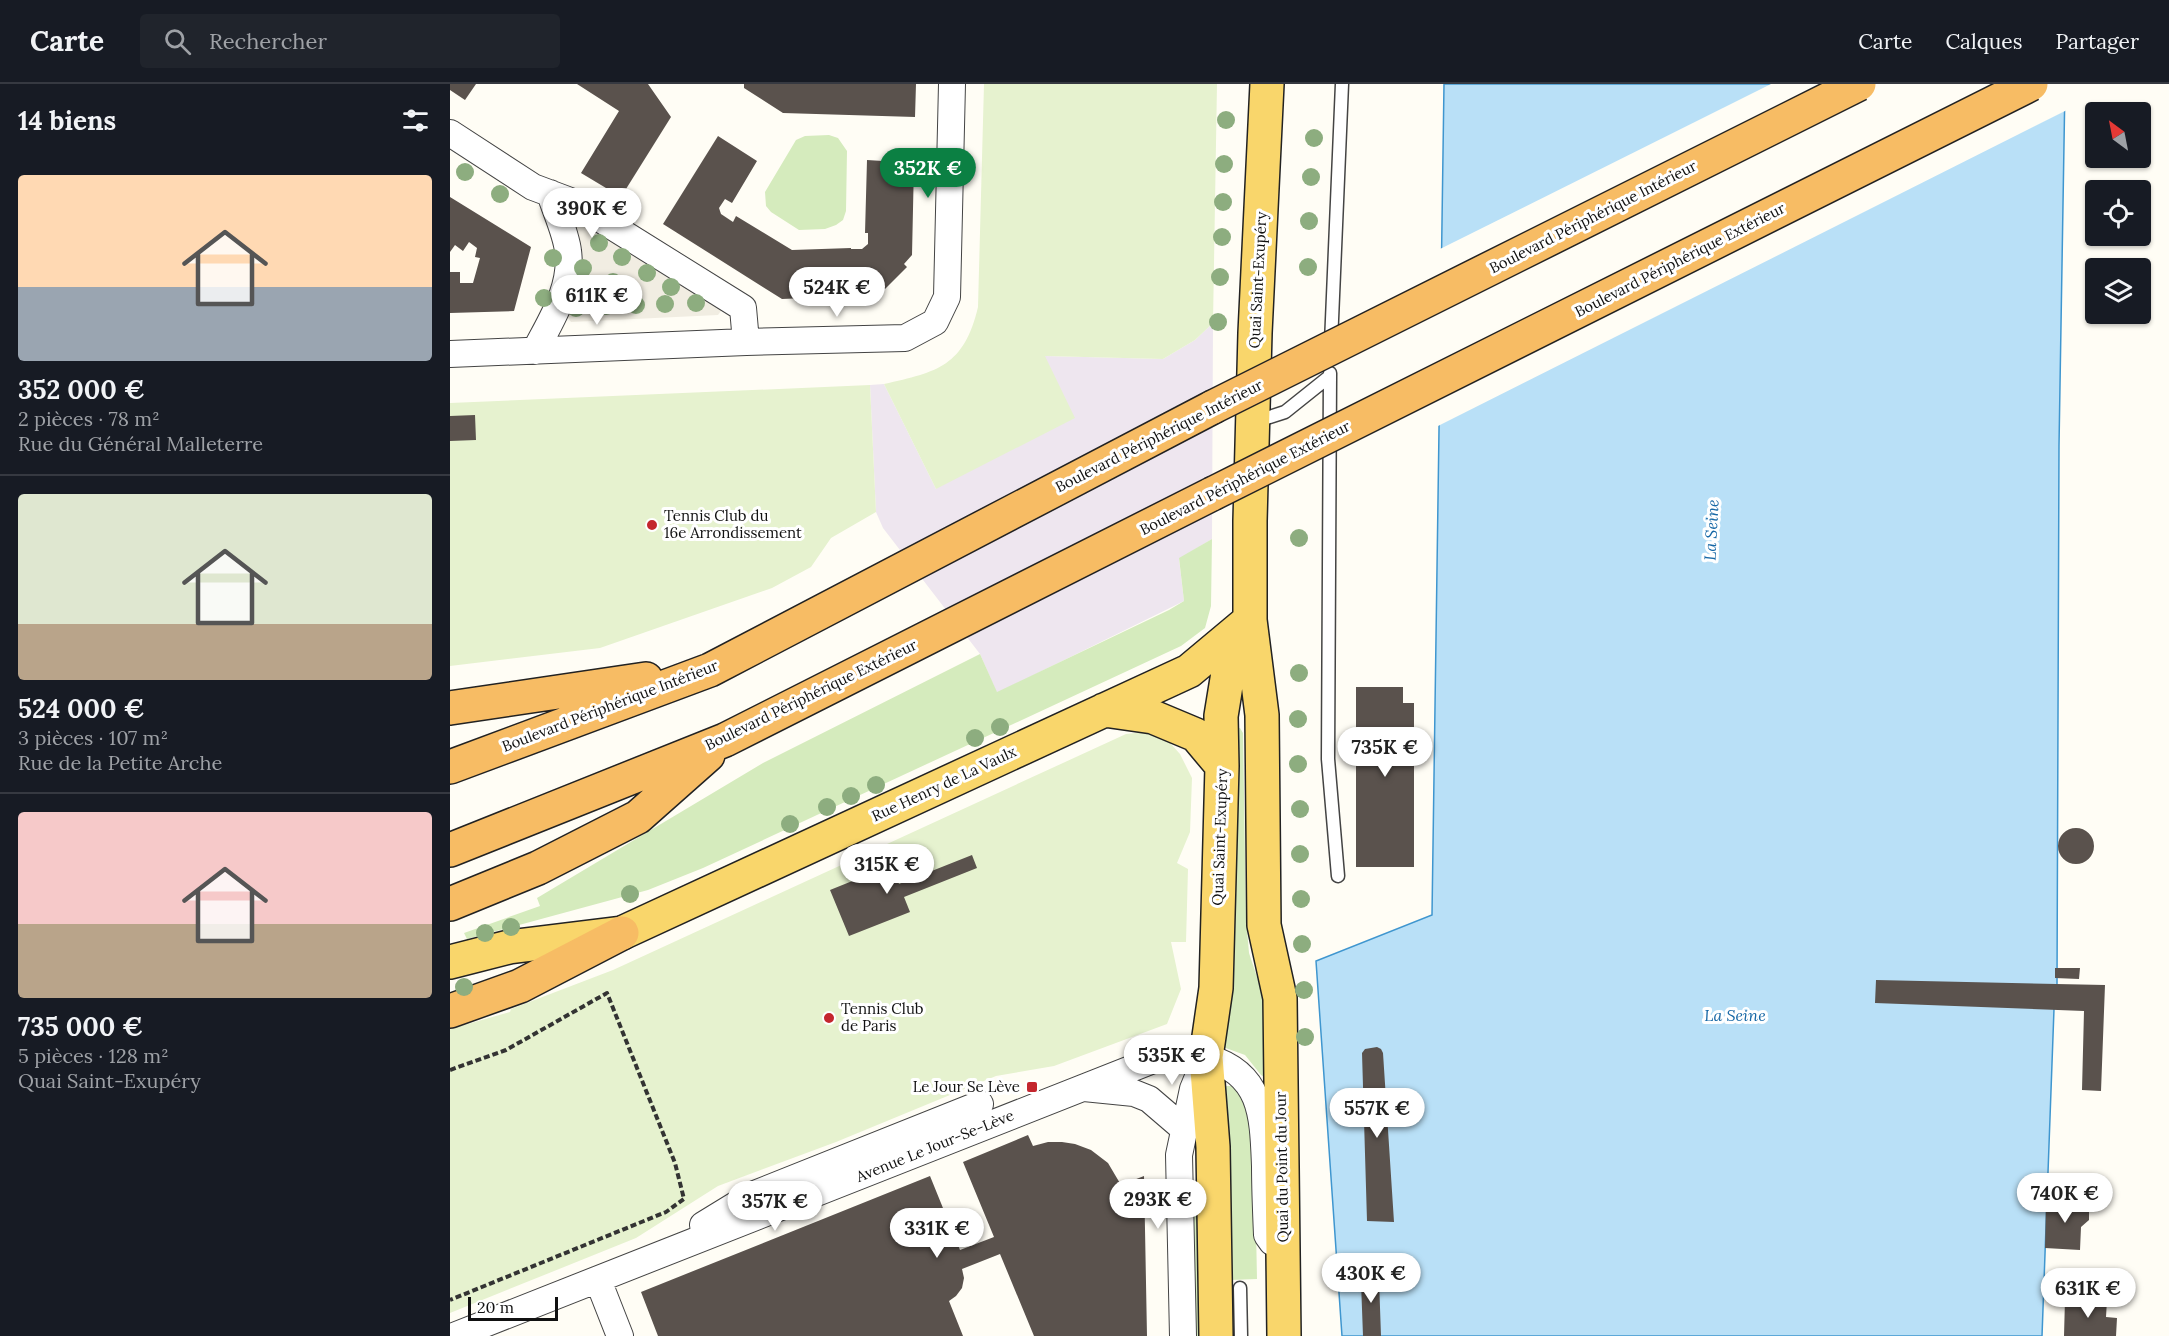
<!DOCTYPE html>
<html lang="fr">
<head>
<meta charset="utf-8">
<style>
  body { margin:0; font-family:Lora,serif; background:#20242c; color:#f1f3f6; height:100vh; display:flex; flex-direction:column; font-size:22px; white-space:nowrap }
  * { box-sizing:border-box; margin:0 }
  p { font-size:20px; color:#9ea1a6 }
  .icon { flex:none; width:33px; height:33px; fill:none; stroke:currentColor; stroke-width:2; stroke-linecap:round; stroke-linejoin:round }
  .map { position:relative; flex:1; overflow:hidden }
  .sheet { display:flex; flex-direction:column; background:#171b24; width:450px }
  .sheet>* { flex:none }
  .needle { width:39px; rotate:328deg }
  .buttons { position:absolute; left:1635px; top:18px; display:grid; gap:12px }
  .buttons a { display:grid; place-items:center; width:66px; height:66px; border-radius:6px; background:#171b24; box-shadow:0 2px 4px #0004; font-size:30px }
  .scale { position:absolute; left:18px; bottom:15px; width:90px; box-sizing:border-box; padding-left:6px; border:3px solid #111; border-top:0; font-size:16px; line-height:21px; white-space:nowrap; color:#111; -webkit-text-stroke:4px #fff; paint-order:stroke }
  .price { position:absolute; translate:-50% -51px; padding:0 14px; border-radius:21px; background:#fff; color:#222; font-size:20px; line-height:39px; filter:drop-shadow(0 2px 3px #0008) }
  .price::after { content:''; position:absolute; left:50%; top:36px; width:18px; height:14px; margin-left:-9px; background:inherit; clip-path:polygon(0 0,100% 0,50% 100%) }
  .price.current { background:#0b8043; color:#fff }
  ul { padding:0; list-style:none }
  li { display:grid; align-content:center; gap:12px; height:318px; padding:0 18px }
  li+li { border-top:2px solid #363941 }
  li span { display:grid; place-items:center; height:186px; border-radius:6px; color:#555 }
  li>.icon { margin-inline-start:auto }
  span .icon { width:108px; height:108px; fill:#fffc; stroke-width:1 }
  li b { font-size:26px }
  h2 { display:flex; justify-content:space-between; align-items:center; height:72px; padding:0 18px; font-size:26px }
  header { display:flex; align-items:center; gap:36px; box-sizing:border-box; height:84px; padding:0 30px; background:#171b24; border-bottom:2px solid #363941 }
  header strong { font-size:28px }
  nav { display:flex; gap:33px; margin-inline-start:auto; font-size:21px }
  .search { width:420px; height:54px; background:#20242c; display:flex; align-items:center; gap:15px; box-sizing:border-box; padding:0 21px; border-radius:6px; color:#9ea1a6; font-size:22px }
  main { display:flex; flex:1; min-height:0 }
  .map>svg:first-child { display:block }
  .industrial { fill:#eee6ef }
  .green { fill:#d5ebbd }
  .pitch { fill:#e6f2cf }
  .plaza { fill:#f1ede2 }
  .water { fill:#b9e0f7; stroke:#3f96cf; stroke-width:1.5 }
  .pier { fill:#fffdf5 }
  .building { fill:#5a524d }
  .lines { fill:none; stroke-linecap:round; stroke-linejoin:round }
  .service-casing { stroke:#444; stroke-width:15 }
  .minor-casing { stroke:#444; stroke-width:28 }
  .primary-casing { stroke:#222; stroke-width:36 }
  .trunk-casing { stroke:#222; stroke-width:36 }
  .path { stroke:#333; stroke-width:4; stroke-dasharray:6 3; stroke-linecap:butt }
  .service { stroke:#fff; stroke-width:12 }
  .minor { stroke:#fff; stroke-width:26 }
  .primary { stroke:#f9d66b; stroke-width:33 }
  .trunk { stroke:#f7bc64; stroke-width:33 }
  .trunk-bridge-casing { stroke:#222; stroke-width:36; stroke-linecap:butt }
  .trunk-bridge { stroke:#f7bc64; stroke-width:33 }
  .tree { fill:#8dad7f }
  .poi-dot { fill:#c4262e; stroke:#fff; stroke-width:2 }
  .labels { text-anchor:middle; stroke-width:6; stroke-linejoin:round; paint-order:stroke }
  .street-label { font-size:15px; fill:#111; stroke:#fff }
  .poi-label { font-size:15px; fill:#111; stroke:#fff; text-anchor:start }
  .water-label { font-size:16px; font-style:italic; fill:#1768a6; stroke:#fff }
</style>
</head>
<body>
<header>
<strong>Carte</strong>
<div class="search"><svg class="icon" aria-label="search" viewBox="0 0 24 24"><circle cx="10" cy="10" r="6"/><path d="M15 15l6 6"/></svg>Rechercher</div>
<nav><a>Carte</a><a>Calques</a><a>Partager</a></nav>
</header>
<main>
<section class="sheet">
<h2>14 biens<svg class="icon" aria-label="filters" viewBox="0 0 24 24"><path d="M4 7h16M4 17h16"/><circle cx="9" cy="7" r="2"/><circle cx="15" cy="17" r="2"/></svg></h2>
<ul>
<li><span style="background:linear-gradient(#ffd9b3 60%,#9aa5b1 0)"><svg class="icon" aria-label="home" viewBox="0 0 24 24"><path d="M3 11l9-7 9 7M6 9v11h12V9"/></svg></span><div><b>352 000 €</b><p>2 pièces · 78 m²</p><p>Rue du Général Malleterre</p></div></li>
<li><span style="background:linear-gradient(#dfe7d0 70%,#b9a48a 0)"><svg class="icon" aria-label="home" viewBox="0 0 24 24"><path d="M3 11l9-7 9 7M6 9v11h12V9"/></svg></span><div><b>524 000 €</b><p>3 pièces · 107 m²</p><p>Rue de la Petite Arche</p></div></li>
<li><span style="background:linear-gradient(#f6c9c9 60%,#b9a48a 0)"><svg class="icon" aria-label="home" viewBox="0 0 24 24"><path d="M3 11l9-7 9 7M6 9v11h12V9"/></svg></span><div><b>735 000 €</b><p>5 pièces · 128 m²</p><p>Quai Saint-Exupéry</p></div></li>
</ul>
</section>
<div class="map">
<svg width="1719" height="1252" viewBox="0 0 1719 1252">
  <rect width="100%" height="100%" fill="#fffdf5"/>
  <path class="industrial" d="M763,239l-1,216 -33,20 5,42 -187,92 -17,-39 -97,-126 -7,-16 -6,-127 14,-1 52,105 109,-133 118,3 32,-19z"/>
  <path class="green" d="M379,51l9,3 9,13 -1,60 -3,9 -7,5 -11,4 -26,1 -28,-18 -5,-6 -1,-14 31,-52 9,-4z
    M762,455l-1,67 -6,22 -24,18 -478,222 -55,22 -181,49 -3,-6 76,-27 -3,-8 226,-135 217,-109 17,38 172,-82 15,-9 -5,-43z
    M788,644h2l3,5 3,185 3,35 15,45 2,80 -5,-3 -16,-20 -22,-8 11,-318z
    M776,1002h5l11,9 12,33 3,151 -27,1z
    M742,1103h6l6,149h-10z"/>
  <path class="pitch" d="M534,0h233l-4,239 -18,17 -32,19 -118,-3 30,62 -139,71 -52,-105c54,-12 80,-18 94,-77z
    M420,301l6,127 -45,26 -20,29 -39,21 -172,60 -150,18v-263z
    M694,648l14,4 12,7 10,11 12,24 -2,54 -13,31 11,6 -2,73h-15l10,47 -14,35 -113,42 -58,10 -160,66 -118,44 -82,52 -186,75v-284l60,-17 1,-3 102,-39 513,-236z"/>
  <path class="plaza" d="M127,129l146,95 -5,7 -147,7 -5,-7 3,-100z"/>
  <path class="water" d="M994,0h621l-6,362 -2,539 -3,24 -12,327h-700l-26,-375 116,-46z"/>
  <path class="pier" d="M1321,0h297l-1,26 -631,317 2,-177z"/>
  <path class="building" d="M0,0h26l-11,16 -15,-10z
    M127,0h71l23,33 -50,80 -40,-24 38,-62z
    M294,0h172l-1,33 -132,-4 -39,-25z
    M268,52l39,25 -25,42 -7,-4 -6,9 2,6 12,8 3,-6 56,34 59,-2v1h11l6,-5v-11h-3l2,-73 47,3 -2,92 -8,9 3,3 -22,22 -3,-3 -8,9 -92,4 -119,-75z
    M0,113l81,50 -17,64 -64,2v-41h10v11h13l7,-25 -5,-1 2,-9 -8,-6 -6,9 -8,-6 -5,7z
    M25,331l1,25 -26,1v-25z
    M906,603h47v16h11v164h-58z
    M1608 762a18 18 0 1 1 36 0a18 18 0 1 1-36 0Z
    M522,771l5,13 -73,29 6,15 -61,24 -19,-46 62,-25 7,19z
    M1605,884h25l-1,11 -24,-1z
    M1426,896l229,5 -4,106 -19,-1 2,-79 -209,-8z
    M927,963l4,2 2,4 11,169 -27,-1 -5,-168 3,-4z
    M578,1051l5,11 15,-4h14l13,2 16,6 17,13 13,22 23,-9 3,160h-113l-34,-82 -38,15 2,9 -2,10 -6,8 -7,5 14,35h-305l-17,-44 289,-116 30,74 34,-13 -31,-75z
    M1596,1117h34l5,2 4,6v11l-8,7 -1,23 -35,-2z
    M920,1181l9,14 2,57h-18l-2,-54 6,-14z
    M1615,1215l42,1 -1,17 11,1 -1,18h-52z"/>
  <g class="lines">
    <g class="service-casing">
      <path id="service" d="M881,259l11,-259
        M880,292l-2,383 10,117
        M804,338l31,-10 45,-36v-3
        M790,1204l1,48"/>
    </g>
    <g class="minor-casing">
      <path id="minor" d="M0,49l83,54 40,15 170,106 3,34
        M85,267c16,-31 38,-64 33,-100 -2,-18 -13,-41 -18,-58
        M0,270l296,-12 159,-4 30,-16 12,-25 5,-213
        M634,1004l50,5 15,6 35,30
        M253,1141l49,-30 228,-91
        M148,1196l22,56
        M4,1252l712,-281c14,2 29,-1 42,3 55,16 55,59 57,108 0,23 1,46 2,69l5,7
        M733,1252l-4,-181 14,-66 12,-29"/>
    </g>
    <g class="primary-casing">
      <path id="primary" d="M817,0l-12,249 -5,188v99l12,95 2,210 16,73 4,338
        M654,626l49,7 43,18 26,31
        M0,878l59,-15 113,-14 567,-262 61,-51
        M766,1252l-3,-189 -7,-90 10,-69 6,-222 -1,-50 7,-43 19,-45"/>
    </g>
    <g class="trunk-casing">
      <path id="trunk" d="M0,624l196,-29
        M0,683l260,-97 503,-263
        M0,766l275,-110 487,-246
        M0,820l88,-36 100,-51 70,-62
        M0,927l70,-25 102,-53"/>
    </g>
    <path class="path" d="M0,986l56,-20 101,-57 68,170 9,36 -18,13 -216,88"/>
    <use href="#service" class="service"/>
    <use href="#minor" class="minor"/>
    <use href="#primary" class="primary"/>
    <use href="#trunk" class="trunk"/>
    <g class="trunk-bridge-casing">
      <path id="trunk-bridge" d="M763,323l646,-323
        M762,410l819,-410"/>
    </g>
    <use href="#trunk-bridge" class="trunk-bridge"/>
  </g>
  <g class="tree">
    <circle cx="776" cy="36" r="9"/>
    <circle cx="864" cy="54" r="9"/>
    <circle cx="774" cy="80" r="9"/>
    <circle cx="15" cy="88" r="9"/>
    <circle cx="861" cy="93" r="9"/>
    <circle cx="50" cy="110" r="9"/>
    <circle cx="773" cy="118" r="9"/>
    <circle cx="859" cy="137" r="9"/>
    <circle cx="772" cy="153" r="9"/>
    <circle cx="149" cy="159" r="9"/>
    <circle cx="172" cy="173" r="9"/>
    <circle cx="103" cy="174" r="9"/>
    <circle cx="858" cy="183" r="9"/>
    <circle cx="133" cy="184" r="9"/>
    <circle cx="197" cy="189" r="9"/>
    <circle cx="770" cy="193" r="9"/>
    <circle cx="163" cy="198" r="9"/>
    <circle cx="221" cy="203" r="9"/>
    <circle cx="94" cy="214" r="9"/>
    <circle cx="246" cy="219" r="9"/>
    <circle cx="215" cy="220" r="9"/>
    <circle cx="186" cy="221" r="9"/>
    <circle cx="156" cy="222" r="9"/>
    <circle cx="126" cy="224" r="9"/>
    <circle cx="768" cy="238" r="9"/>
    <circle cx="849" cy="454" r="9"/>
    <circle cx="849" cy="589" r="9"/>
    <circle cx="848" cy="635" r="9"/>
    <circle cx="550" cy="643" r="9"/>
    <circle cx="525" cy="654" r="9"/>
    <circle cx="848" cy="680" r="9"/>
    <circle cx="426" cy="701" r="9"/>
    <circle cx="401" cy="712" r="9"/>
    <circle cx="377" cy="723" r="9"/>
    <circle cx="850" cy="725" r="9"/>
    <circle cx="340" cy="740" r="9"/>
    <circle cx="850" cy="770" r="9"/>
    <circle cx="180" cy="810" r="9"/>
    <circle cx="851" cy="815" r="9"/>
    <circle cx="61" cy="843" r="9"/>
    <circle cx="35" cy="849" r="9"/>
    <circle cx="852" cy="860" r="9"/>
    <circle cx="14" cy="903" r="9"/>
    <circle cx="854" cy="906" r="9"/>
    <circle cx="855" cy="953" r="9"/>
  </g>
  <g class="poi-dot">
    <circle cx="202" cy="441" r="6"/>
    <circle cx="379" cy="934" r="6"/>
    <rect x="576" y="997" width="12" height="12" rx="3"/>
  </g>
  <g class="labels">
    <g class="street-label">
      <text transform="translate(1143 133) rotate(-27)" y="5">Boulevard Périphérique Intérieur</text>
      <text transform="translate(1230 176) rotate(-27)" y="5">Boulevard Périphérique Extérieur</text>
      <text transform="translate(808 196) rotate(-87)" y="5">Quai Saint-Exupéry</text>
      <text transform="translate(709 352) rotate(-27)" y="5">Boulevard Périphérique Intérieur</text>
      <text transform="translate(795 394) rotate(-27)" y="5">Boulevard Périphérique Extérieur</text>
      <text transform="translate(361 611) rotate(-26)" y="5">Boulevard Périphérique Extérieur</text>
      <text transform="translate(160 622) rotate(-21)" y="5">Boulevard Périphérique Intérieur</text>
      <text transform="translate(494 700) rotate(-25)" y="5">Rue Henry de La Vaulx</text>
      <text transform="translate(770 753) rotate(-88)" y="5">Quai Saint-Exupéry</text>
      <text transform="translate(485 1062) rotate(-22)" y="5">Avenue Le Jour-Se-Lève</text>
      <text transform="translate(832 1083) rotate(-91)" y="5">Quai du Point du Jour</text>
    </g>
    <g class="poi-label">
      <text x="214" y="437">Tennis Club du<tspan x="214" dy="17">16e Arrondissement</tspan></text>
      <text x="391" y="930">Tennis Club<tspan x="391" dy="17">de Paris</tspan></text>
      <text x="570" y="1008" text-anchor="end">Le Jour Se Lève</text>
    </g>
    <g class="water-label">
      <text transform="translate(1261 446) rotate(-87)" y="6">La Seine</text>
      <text x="1285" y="937">La Seine</text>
    </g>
  </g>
</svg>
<div class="buttons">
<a><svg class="needle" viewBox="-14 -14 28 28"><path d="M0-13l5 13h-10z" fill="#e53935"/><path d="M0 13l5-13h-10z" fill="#9ea1a6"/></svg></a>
<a><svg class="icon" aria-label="locate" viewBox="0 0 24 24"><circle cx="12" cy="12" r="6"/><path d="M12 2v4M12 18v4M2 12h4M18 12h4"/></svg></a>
<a><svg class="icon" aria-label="layers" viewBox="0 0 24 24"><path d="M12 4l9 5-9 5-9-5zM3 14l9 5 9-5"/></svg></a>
</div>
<div class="scale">20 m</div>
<b class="price current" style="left:478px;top:115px">352K €</b>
<b class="price" style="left:142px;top:155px">390K €</b>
<b class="price" style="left:387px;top:234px">524K €</b>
<b class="price" style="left:147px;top:242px">611K €</b>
<b class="price" style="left:935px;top:694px">735K €</b>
<b class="price" style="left:437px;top:811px">315K €</b>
<b class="price" style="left:722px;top:1002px">535K €</b>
<b class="price" style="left:927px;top:1055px">557K €</b>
<b class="price" style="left:1615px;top:1140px">740K €</b>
<b class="price" style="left:708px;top:1146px">293K €</b>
<b class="price" style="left:325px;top:1148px">357K €</b>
<b class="price" style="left:487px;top:1175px">331K €</b>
<b class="price" style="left:921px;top:1220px">430K €</b>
<b class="price" style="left:1638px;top:1235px">631K €</b>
</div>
</main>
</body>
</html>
